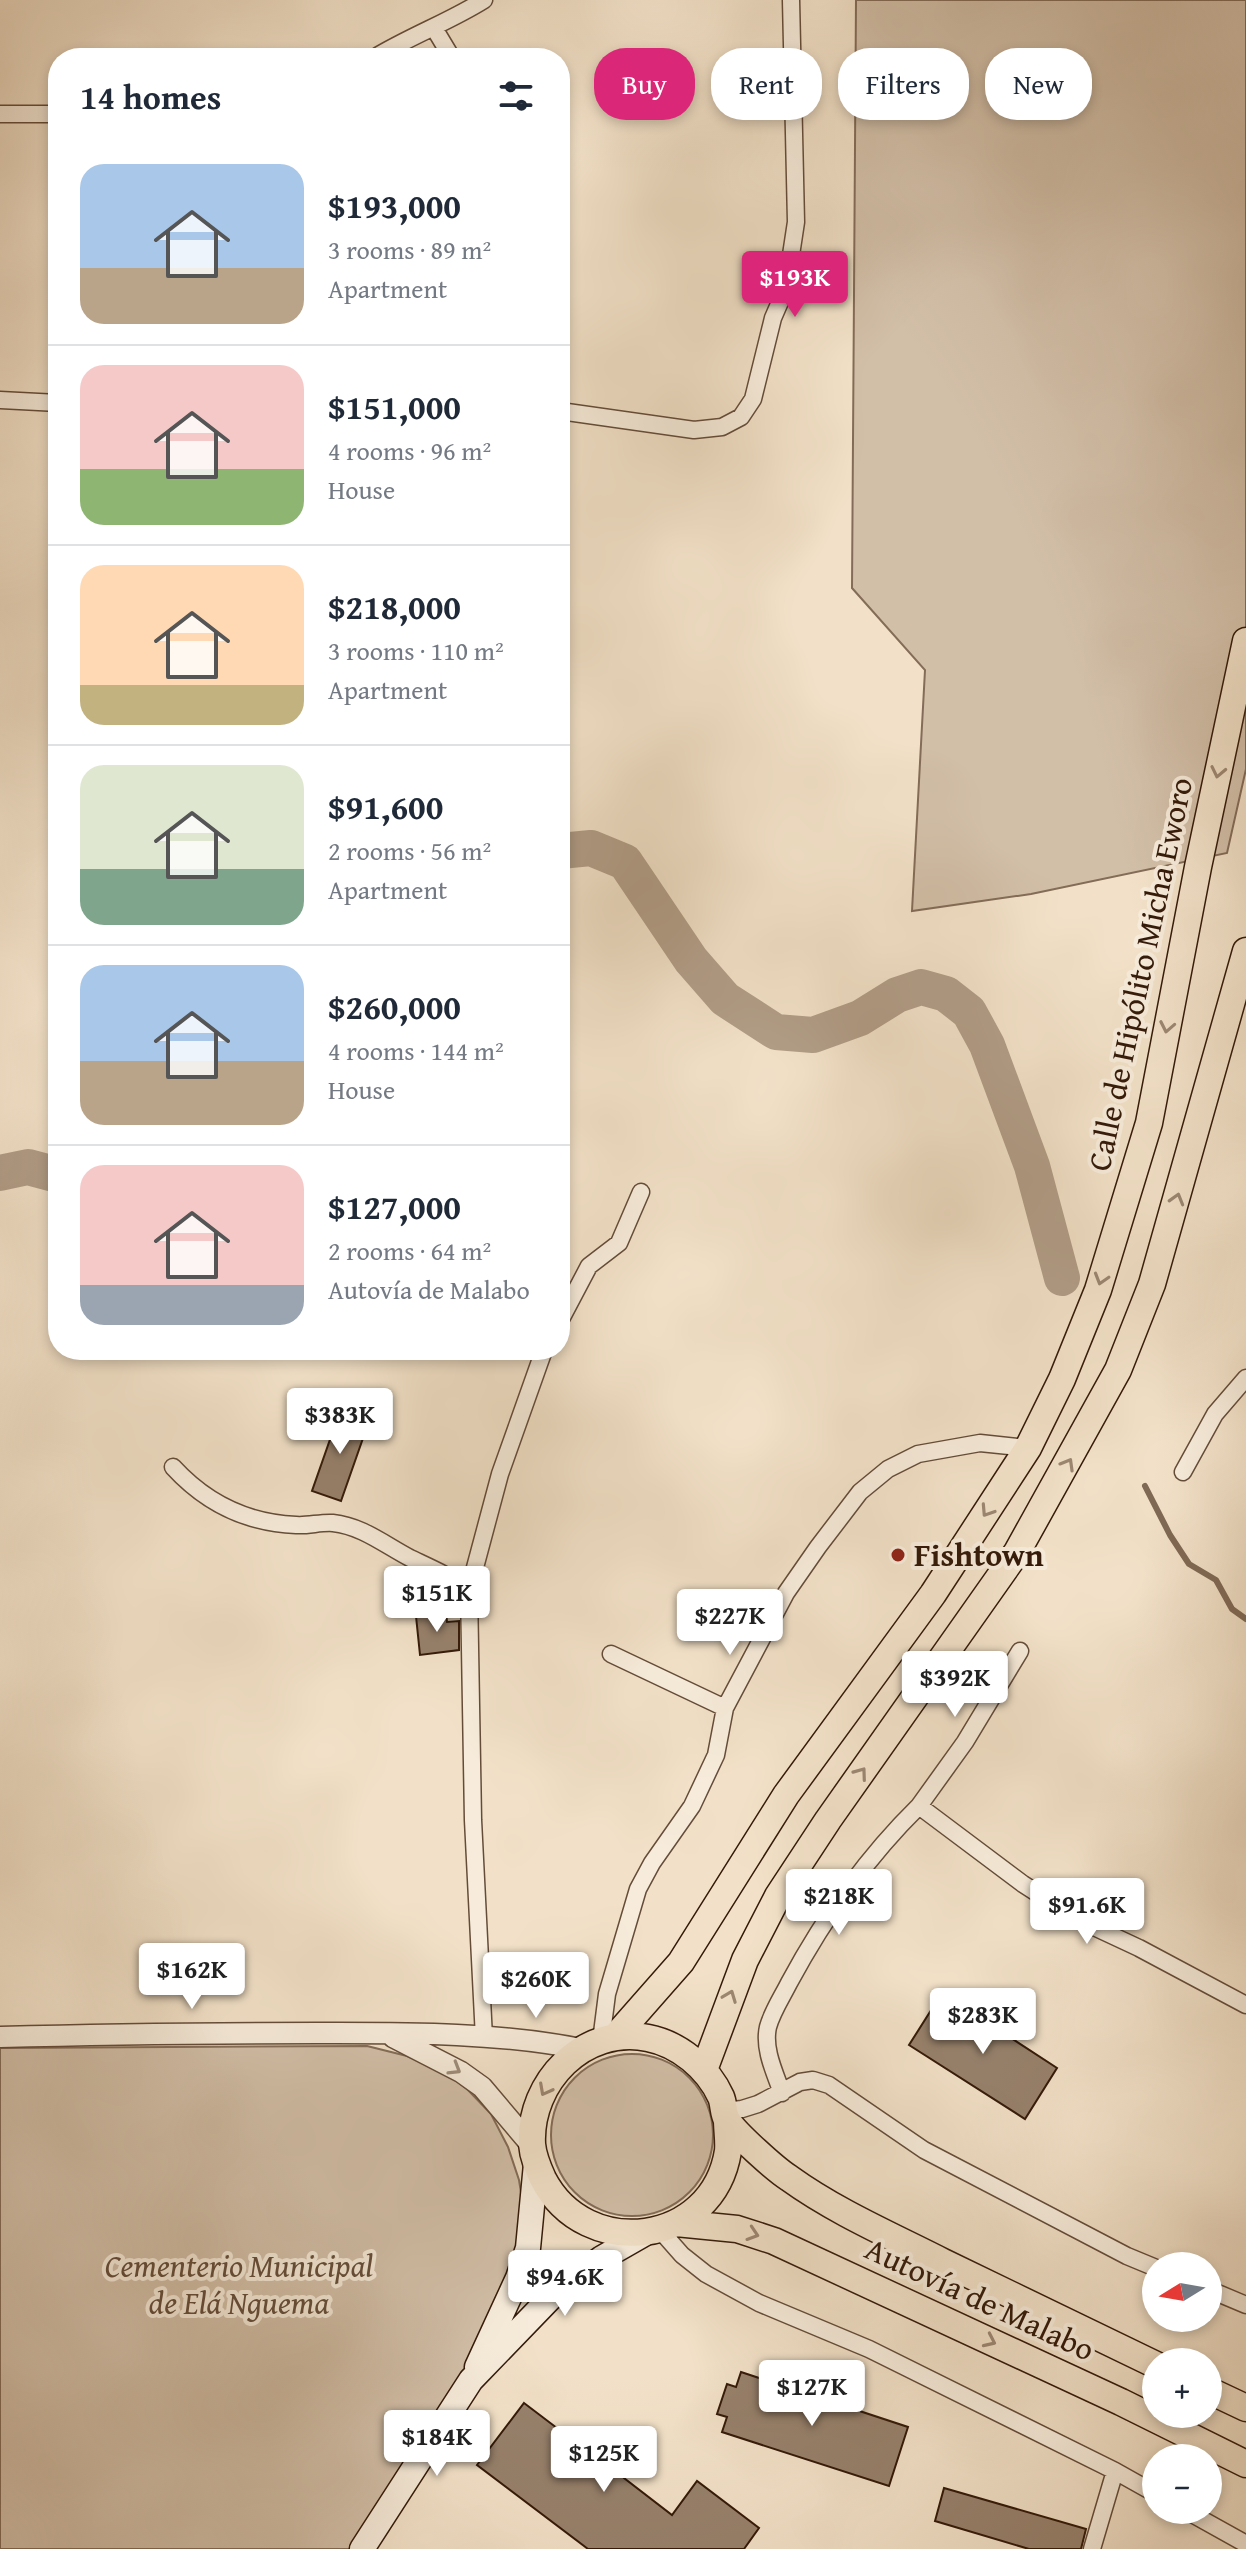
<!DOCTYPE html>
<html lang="en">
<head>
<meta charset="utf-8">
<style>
  body { margin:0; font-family:"Gentium Book Plus",serif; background:#f6f6f7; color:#1f2937; height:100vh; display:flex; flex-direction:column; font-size:30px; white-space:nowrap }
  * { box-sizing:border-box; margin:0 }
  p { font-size:26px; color:#747a83 }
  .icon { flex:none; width:44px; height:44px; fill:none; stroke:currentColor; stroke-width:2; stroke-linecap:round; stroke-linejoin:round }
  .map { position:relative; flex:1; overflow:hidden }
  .drawer { position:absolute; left:48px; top:48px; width:522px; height:1312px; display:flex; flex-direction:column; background:#fff; border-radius:32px; box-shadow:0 4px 12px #0003 }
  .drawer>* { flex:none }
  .top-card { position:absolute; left:594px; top:48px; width:532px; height:72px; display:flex; gap:16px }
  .needle { width:52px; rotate:259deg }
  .buttons { position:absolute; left:1142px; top:2252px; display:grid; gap:16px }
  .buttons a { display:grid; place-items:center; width:80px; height:80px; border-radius:50%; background:#fff; box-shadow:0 4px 12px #0003; font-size:40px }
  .price { position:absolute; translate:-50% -68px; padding:0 18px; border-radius:8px; background:#fff; color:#222; font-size:26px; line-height:52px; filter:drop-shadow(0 2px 4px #0008) }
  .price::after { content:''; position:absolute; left:50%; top:48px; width:24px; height:18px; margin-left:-12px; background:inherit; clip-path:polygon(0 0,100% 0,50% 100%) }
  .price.active { background:#db2777; color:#fff }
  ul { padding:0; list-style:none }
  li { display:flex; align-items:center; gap:24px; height:200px; padding:0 32px }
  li+li { border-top:2px solid #e0e1e3 }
  li span { display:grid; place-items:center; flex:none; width:224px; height:160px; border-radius:24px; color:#555 }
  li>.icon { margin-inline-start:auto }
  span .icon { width:96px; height:96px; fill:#fffc; stroke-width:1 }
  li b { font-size:34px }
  h2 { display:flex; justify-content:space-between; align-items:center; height:96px; padding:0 32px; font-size:34px }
  .pill { padding:0 28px; border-radius:32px; background:#fff; box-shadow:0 4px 12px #0003; font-size:28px; line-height:72px }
  .pill.active { background:#db2777; color:#fff }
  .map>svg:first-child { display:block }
  .green { fill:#d2bfa8; stroke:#836c58; stroke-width:2 }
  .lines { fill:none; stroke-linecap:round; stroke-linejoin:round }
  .stream { stroke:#7f6955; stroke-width:6 }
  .river { stroke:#b19d87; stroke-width:36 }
  .building { fill:#97816c; stroke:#341a09; stroke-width:2 }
  .minor-casing { stroke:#644c39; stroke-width:19 }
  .tertiary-casing { stroke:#644c39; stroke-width:23 }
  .secondary-casing { stroke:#341a09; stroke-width:27 }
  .primary-casing { stroke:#341a09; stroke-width:29 }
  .minor { stroke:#f7ecdb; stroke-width:16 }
  .tertiary { stroke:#f7ecdb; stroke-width:20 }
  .secondary { stroke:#f7ecdb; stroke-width:24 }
  .primary { stroke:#f2e1c8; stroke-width:26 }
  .oneway { stroke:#9c8772 }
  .oneway2 { stroke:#9f8e7c }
  .poi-dot { fill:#8f2418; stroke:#f7ecdb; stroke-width:3 }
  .labels { text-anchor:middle; stroke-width:8; stroke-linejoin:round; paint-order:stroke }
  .street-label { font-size:32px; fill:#341a09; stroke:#f7ecdb }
  .poi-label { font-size:32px; font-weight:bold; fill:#341a09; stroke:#f7ecdb; text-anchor:start }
  .park-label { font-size:32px; font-style:italic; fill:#634c39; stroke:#f7ecdb }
</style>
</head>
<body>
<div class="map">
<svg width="1246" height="2549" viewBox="0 0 1246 2549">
  <rect width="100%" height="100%" fill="#f2e1c8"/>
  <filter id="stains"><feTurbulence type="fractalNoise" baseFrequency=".0025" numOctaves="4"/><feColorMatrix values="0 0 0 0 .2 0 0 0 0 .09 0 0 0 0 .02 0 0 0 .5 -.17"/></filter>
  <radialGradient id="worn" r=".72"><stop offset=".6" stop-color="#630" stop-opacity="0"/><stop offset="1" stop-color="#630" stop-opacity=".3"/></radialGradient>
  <path class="green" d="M856,0h390v769l-19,84 -196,41 -119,17 13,-241 -73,-82z
    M367,2046l40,10 35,14 26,20 23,24 17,33 11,33 6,37 -4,37 -32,81 -138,214h-351v-501z
    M551 2135a81 81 0 1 1 162 0a81 81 0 1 1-162 0Z"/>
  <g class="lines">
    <path class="stream" d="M1145,1486l25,49 19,29 27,16 16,29 14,10"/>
    <path class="river" d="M560,851l31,-3 34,14 66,98 34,39 51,33 37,3 47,-17 37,-23 24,-8 25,7 23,18 18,33 45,121 30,112
      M0,1173l28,-6 30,8"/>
  </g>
  <path class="building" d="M340,1411l29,10 -28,80 -29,-10z
    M446,1612l1,10 12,-1v29l-39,5 -4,-39z
    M942,1993l115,75 -32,51 -116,-74z
    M741,2372l167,55 -19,59 -167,-54 5,-15 -10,-3 10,-30 9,3z
    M524,2403l50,38 7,-7 48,37 -5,7 48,37 25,-34 62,47 -15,21h-156l-111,-84z
    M944,2488l142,41 -5,20h-52l-94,-28z"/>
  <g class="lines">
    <g class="minor-casing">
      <path id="minor" d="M434,28l18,30
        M374,58c36,-22 75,-36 110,-58
        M0,114h58
        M0,400l58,3
        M560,411l134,19 28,-3 19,-10 12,-18 20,-81 13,-30 10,-66 -5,-222
        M560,1321l29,-55 30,-23 22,-51
        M173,1467c33,36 73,56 123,58 12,1 25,-3 37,-2 29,3 52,22 77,35 21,10 40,18 59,32
        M1183,1472l32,-58 31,-36
        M611,1654l114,54
        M919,1806l46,-64 55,-91
        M484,2038l-11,-218 -4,-230 31,-116 44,-124
        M601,2041l6,-47 31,-105 14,-26 40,-57 24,-51 9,-47 61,-115 32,-46 42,-55 28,-23 30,-15 62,-11 48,5
        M782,2093c-7,-20 -19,-44 -14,-66 4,-15 14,-30 21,-44 35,-65 77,-125 130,-177l104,78 56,36 60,28 107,57
        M725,2111l17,-2 16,-5 42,-22 13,-2 16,5 95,65 203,106 29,12
        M660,2230l22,25 24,19 53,29 110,46 246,122 41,23
        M1208,2289l38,16
        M1185,2510l61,34
        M1092,2549l23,-78"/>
    </g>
    <g class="tertiary-casing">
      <path id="tertiary" d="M0,2037c106,-3 212,-4 318,-4 87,0 177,-1 263,16
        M393,2037l68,35 21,15 50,59"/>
    </g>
    <g class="secondary-casing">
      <path id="secondary" d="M477,2367l41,-89 10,-30 8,-84
        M362,2549l109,-169 86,-89 45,-33 42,-24"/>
    </g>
    <g class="primary-casing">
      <path id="primary" d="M615,2037l66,-75 105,-167 147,-201 95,-146 34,-69 36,-89 51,-167 49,-256 48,-226
        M704,2070l41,-110 33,-64 50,-76 189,-268 101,-182 34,-86 94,-333
        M727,2120c0,10 2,21 1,31 -15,95 -142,111 -185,28 -5,-11 -10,-22 -11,-35 -3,-62 52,-119 116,-106 31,6 60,30 73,59 3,7 2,16 6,23 8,13 48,49 62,58 47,34 103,58 154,84 71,34 142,68 213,103
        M676,2223l61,6 37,12 347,161 125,62
        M1208,2390l38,18"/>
    </g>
    <use href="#minor" class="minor"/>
    <use href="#tertiary" class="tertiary"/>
    <use href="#secondary" class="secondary"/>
    <use href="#primary" class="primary"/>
  </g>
  <defs><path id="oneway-chevron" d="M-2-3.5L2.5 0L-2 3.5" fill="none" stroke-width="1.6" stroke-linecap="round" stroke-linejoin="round" transform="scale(2)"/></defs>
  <g class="oneway">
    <use href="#oneway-chevron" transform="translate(1218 772) rotate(102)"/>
    <use href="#oneway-chevron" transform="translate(1167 1027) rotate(101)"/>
    <use href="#oneway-chevron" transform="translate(1177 1199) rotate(-74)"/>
    <use href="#oneway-chevron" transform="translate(1101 1279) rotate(107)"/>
    <use href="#oneway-chevron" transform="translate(1068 1464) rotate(-60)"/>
    <use href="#oneway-chevron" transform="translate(987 1511) rotate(123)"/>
    <use href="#oneway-chevron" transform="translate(861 1773) rotate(-54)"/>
    <use href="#oneway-chevron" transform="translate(730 1996) rotate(-69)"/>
    <use href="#oneway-chevron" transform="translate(545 2090) rotate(118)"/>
    <use href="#oneway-chevron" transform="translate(753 2234) rotate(18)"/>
    <use href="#oneway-chevron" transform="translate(990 2341) rotate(25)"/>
  </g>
  <use class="oneway2" href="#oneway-chevron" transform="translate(455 2069) rotate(31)"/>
  <circle class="poi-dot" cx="898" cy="1555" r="8"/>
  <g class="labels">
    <g class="street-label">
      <text transform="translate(1140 974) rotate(-78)" y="11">Calle de Hipólito Micha Eworo</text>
      <text transform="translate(980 2299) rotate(25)" y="11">Autovía de Malabo</text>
    </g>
    <g class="poi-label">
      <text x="914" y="1566">Fishtown</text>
    </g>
    <g class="park-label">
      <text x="239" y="2277">Cementerio Municipal<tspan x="239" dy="37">de Elá Nguema</tspan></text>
    </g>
  </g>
  <rect width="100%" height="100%" filter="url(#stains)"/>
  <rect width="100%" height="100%" fill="url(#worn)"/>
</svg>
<div class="buttons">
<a><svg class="needle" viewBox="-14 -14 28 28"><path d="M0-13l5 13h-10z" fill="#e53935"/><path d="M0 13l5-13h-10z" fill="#747a83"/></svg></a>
<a>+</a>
<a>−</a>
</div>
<b class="price active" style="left:795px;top:319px">$193K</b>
<b class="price" style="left:340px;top:1456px">$383K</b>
<b class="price" style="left:437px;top:1634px">$151K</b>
<b class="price" style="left:730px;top:1657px">$227K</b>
<b class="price" style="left:955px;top:1719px">$392K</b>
<b class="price" style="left:839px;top:1937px">$218K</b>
<b class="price" style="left:1087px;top:1946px">$91.6K</b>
<b class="price" style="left:192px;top:2011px">$162K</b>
<b class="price" style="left:536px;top:2020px">$260K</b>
<b class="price" style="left:983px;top:2056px">$283K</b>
<b class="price" style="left:565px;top:2318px">$94.6K</b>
<b class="price" style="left:812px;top:2428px">$127K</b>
<b class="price" style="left:437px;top:2478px">$184K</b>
<b class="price" style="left:604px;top:2494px">$125K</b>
<div class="top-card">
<a class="pill active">Buy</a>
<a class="pill">Rent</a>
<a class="pill">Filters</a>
<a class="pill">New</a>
</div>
<section class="drawer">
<h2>14 homes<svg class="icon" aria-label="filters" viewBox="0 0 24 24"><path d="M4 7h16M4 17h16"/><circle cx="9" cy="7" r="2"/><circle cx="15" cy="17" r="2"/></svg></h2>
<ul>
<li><span style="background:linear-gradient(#a9c7e8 65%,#b9a48a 0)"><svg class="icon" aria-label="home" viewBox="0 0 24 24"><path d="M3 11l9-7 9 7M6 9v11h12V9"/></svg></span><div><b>$193,000</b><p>3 rooms · 89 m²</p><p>Apartment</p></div></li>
<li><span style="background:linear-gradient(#f6c9c9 65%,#8fb573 0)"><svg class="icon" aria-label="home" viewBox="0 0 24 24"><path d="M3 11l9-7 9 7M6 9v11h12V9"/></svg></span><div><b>$151,000</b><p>4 rooms · 96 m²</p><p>House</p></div></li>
<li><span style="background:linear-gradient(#ffd9b3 75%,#c2b280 0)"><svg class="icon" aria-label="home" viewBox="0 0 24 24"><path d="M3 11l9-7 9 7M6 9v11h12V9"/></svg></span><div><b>$218,000</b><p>3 rooms · 110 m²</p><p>Apartment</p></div></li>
<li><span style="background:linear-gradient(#dfe7d0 65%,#7fa58c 0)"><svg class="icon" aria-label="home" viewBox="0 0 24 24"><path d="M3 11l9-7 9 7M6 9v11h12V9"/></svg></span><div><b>$91,600</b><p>2 rooms · 56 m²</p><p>Apartment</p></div></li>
<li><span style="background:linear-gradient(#a9c7e8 60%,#b9a48a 0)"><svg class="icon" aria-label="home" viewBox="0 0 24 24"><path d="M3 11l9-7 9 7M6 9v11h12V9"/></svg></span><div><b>$260,000</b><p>4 rooms · 144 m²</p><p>House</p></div></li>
<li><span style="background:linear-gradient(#f6c9c9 75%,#9aa5b1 0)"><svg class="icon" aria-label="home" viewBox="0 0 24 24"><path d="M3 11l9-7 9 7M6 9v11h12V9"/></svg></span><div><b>$127,000</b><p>2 rooms · 64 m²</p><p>Autovía de Malabo</p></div></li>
</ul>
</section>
</div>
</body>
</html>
